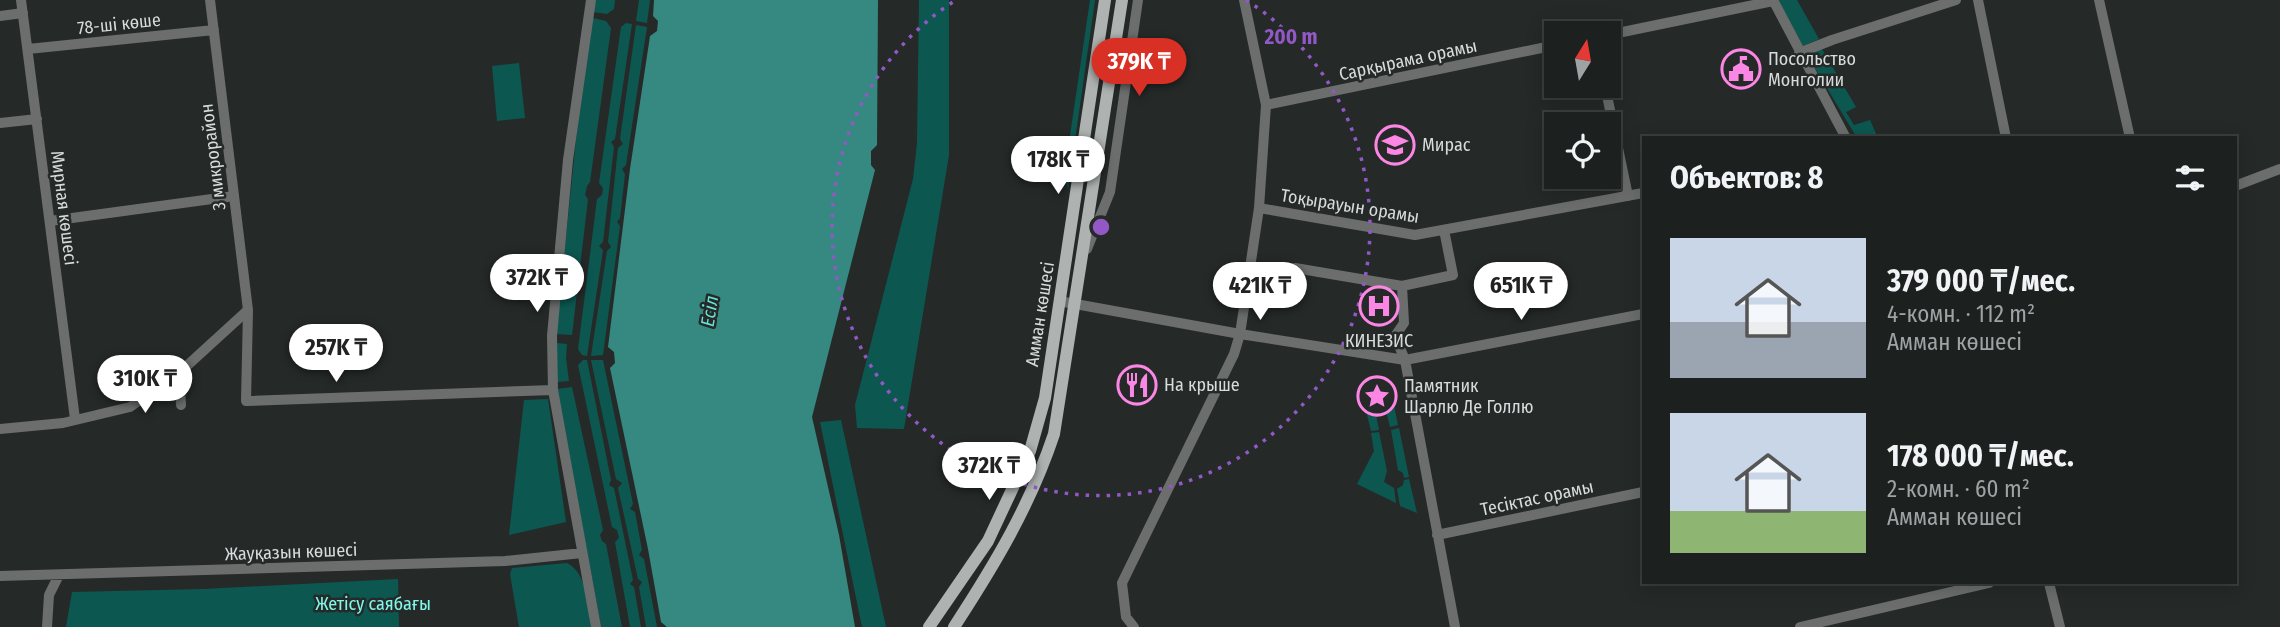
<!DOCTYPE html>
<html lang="ru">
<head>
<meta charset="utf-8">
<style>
  body { margin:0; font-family:"Fira Sans Condensed",sans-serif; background:#252828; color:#f1f3f6; height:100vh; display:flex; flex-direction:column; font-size:26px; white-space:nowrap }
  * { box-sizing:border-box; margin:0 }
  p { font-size:23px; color:#a0a3a4 }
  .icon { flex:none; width:38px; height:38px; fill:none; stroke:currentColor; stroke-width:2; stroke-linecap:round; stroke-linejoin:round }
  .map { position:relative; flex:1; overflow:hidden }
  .drawer { position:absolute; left:1642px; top:136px; width:595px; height:448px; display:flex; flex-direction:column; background:#1c201f; border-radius:0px; box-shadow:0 4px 18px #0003,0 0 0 2px #3a3e3d }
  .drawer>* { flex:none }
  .needle { width:46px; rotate:11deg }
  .controls { position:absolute; left:1544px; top:21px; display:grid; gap:14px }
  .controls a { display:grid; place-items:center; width:77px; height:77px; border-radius:0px; background:#1c201f; box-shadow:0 4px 18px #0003,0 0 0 2px #3a3e3d; font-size:35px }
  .price { position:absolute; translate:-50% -60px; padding:0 16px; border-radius:24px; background:#fff; color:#222; font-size:23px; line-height:46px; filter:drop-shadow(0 2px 4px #0008) }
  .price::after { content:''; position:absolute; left:50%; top:42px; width:21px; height:16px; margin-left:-10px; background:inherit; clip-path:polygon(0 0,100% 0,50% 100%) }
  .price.current { background:#d93025; color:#fff }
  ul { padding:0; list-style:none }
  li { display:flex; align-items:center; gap:21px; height:175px; padding:0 28px }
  li span { display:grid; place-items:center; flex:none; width:196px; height:140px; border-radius:0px; color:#555 }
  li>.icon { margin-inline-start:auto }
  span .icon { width:84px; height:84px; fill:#fffc; stroke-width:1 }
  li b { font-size:30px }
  h2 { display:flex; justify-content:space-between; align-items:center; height:84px; padding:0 28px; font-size:30px }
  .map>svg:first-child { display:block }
  .green { fill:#0c5851 }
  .water { fill:#358980 }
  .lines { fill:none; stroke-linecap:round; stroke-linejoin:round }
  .minor { stroke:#6b6e6d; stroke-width:10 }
  .major { stroke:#aeb3b2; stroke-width:12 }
  .ring { fill:none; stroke:#9258c6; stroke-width:3.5; stroke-dasharray:3.5 7 }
  .labels { text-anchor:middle; stroke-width:5; stroke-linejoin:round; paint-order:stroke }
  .street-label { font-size:18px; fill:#d8dbdb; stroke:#252a29 }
  .poi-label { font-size:18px; fill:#d8dbdb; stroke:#252a29; text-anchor:start }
  .park-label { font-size:18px; fill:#7ff8ea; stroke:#252a29 }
  .water-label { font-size:19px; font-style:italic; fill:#67e1d4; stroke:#252a29 }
  .centre { fill:#9258c6; stroke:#252a29; stroke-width:3.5 }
  .ring-label { font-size:21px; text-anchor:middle; font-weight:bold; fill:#9258c6; stroke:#252a29; stroke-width:5; stroke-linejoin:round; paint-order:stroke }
</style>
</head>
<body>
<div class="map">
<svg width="2280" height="627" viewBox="0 0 2280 627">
  <rect width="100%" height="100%" fill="#252a29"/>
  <path class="green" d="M596,0h19l-1,9 -7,5 -14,-2z
    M639,0h11l-3,23 -11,-2z
    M919,0h30v155l-45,274 -47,-1 -2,-23 58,-226 4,-36z
    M1090,0h5l-27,189 -4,-13z
    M1778,0h19l22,39 -16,7z
    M593,18l13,3 5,7 -21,154 -3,4 -2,9 3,4 -16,136 -16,-1 26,-252z
    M626,23l6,1 -17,115 -4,3 3,5 -11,95 -4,4 4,4 -16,106 -5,-1 -4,-6 19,-150 5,-4 1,-7 -4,-5 22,-156z
    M636,25l11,2 -21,138 -4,4 3,5 -5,44 -3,4 3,4 -17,129 -12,1 16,-105 4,-4 -3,-5 10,-94 5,-4 -3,-5z
    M1822,49l34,58 -10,5 8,13 16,-5 8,18h-21l-50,-83z
    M519,63l6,55 -28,3 -5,-55z
    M557,343l10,1 -1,14 3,23 -12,1z
    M583,360h4l24,120 -2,5 5,3 19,92 -3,4 4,3 7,40h-11l-15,-85 4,-4 -2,-8 -5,-3 -34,-162z
    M591,360h12l30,144 -3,5 5,3 7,38 -3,5 5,4 13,68h-11l-7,-40 3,-5 -4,-3 -20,-91 4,-5 -6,-4z
    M572,387l31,143 -3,5 2,6 4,3 16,83h-21l-44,-238z
    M1392,396l6,29 -8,2 -7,-29z
    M548,399l18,123 -57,13 15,-135z
    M1373,400l6,30 -8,1 -7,-29z
    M841,420l45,207h-24l-42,-205z
    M1399,428l10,49 -5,1 -1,-5 -5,-3 -7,-40z
    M1379,432l8,39 -3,11 10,6 2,15 -39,-19 17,-33 -3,-18z
    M1409,479l8,34 -17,-7 -3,-17 6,-4 1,-5z
    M567,563c21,11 20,42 24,64h-72l-9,-53 2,-6z
    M398,579l1,48h-333l6,-35 132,-3z"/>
  <path class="water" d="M654,0h224l-1,145 -6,6v14l4,5 -63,247 27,118 16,92h-188l-6,-5 -13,-73 -38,-181 5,-5 -1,-11 -6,-5 22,-178 20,-133 7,-5 1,-10 -5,-5z"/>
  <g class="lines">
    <path class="minor" d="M21,0l54,419
      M210,0l38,310 -2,91 307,-11
      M591,0l-23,160 -16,176 1,54 43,237
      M1773,0l73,138
      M1978,0l28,138
      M2099,0l31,138
      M0,16l23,-3
      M1608,35l165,-34
      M28,49l186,-19
      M1799,53l33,-13 124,-40
      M1605,86l23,110
      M1266,105l290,-60
      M0,123l37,-4
      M2235,186l45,-17
      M1259,208l156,27 228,-42
      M50,221l184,-25
      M1087,249l23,-57 28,-192
      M1295,268l107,18 51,-11 -9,-45
      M1402,286l2,37 -9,13 10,24 50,267
      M1059,301l181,33 165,26 238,-46
      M179,373l2,32
      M0,429l63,-6 67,-16 49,-34 69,-63
      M1437,535l206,-43
      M0,576l505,-15 77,-8
      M2049,583l11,44
      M47,627l2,-32 10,-20
      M1134,627l-8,-10 -4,-34 112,-229 6,-20 19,-126 7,-103 -22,-105
      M1800,627l189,-44"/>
    <path class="major" d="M929,627l59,-86 42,-90 15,-53 60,-398
      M954,627c41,-63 76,-121 100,-193l68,-434"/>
  </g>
  <path class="ring" d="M1246 0A269 269 0 1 1 956 0"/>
  <defs>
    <g id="civic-ring" transform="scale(2.0125)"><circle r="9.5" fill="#252a29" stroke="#fc86e4" stroke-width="1.5"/><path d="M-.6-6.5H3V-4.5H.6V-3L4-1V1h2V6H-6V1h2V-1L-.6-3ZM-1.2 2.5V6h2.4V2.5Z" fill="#fc86e4"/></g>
    <g id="school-ring" transform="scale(2.0125)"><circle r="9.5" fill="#252a29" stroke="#fc86e4" stroke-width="1.5"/><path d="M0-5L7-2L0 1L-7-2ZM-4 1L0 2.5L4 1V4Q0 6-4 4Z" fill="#fc86e4"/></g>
    <g id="hospital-ring" transform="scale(2.0125)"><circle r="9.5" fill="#252a29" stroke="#fc86e4" stroke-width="1.5"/><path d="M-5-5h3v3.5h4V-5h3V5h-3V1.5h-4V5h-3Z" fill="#fc86e4"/></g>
    <g id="restaurant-ring" transform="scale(2.0125)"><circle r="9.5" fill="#252a29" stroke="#fc86e4" stroke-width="1.5"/><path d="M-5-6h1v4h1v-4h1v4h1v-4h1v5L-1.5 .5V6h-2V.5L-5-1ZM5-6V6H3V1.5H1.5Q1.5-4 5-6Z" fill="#fc86e4"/></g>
    <g id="sight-ring" transform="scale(2.0125)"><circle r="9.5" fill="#252a29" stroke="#fc86e4" stroke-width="1.5"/><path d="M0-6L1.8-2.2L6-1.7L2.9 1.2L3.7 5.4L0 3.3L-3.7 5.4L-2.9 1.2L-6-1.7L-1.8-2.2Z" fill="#fc86e4"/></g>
  </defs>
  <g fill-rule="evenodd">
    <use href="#civic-ring" x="1741" y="69"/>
    <use href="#school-ring" x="1395" y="145"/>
    <use href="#hospital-ring" x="1379" y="306"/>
    <use href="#restaurant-ring" x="1137" y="385"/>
    <use href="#sight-ring" x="1377" y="396"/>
  </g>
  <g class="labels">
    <g class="street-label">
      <text transform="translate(119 24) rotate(-6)" y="6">78-ші көше</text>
      <text transform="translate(1408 60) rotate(-12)" y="6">Сарқырама орамы</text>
      <text transform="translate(213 157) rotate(-97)" y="6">3 микрорайон</text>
      <text transform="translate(1350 206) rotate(9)" y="6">Тоқырауын орамы</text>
      <text transform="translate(64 208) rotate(83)" y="6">Мирная көшесі</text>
      <text transform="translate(1040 314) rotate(-81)" y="6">Амман көшесі</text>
      <text transform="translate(1537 498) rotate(-12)" y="6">Тесіктас орамы</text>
      <text transform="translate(291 552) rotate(-2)" y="6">Жауқазын көшесі</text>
    </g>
    <g class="poi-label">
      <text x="1768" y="65">Посольство<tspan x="1768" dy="21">Монголии</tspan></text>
      <text x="1422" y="151">Мирас</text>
      <text x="1379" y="347" text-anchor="middle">КИНЕЗИС</text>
      <text x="1164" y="391">На крыше</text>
      <text x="1404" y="392">Памятник<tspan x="1404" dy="21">Шарлю Де Голлю</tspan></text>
    </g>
    <g class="park-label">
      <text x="373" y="610">Жетісу саябағы</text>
    </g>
    <g class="water-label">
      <text transform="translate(709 311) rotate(-81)" y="7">Есіл</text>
    </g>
  </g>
  <circle cx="1101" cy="227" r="10" class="centre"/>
  <g class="ring-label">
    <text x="1291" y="44">200 m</text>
  </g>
</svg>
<div class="controls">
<a><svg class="needle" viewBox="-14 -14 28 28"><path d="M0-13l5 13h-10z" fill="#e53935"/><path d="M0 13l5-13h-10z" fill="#a0a3a4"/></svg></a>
<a><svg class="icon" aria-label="locate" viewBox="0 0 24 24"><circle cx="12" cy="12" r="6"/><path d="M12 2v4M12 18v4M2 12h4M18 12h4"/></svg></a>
</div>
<b class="price current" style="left:1139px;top:98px">379K ₸</b>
<b class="price" style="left:1058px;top:196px">178K ₸</b>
<b class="price" style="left:537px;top:314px">372K ₸</b>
<b class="price" style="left:1260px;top:322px">421K ₸</b>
<b class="price" style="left:1521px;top:322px">651K ₸</b>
<b class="price" style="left:336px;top:384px">257K ₸</b>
<b class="price" style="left:145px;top:415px">310K ₸</b>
<b class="price" style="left:989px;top:502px">372K ₸</b>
<section class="drawer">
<h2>Объектов: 8<svg class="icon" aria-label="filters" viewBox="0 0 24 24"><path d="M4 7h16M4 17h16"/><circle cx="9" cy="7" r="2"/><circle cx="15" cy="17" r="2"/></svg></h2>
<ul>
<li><span style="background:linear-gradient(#c9d6e8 60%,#9aa5b1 0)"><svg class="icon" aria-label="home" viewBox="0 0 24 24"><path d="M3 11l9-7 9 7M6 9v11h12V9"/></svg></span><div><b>379 000 ₸/мес.</b><p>4-комн. · 112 m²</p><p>Амман көшесі</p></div></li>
<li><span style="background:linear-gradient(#c9d6e8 70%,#8fb573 0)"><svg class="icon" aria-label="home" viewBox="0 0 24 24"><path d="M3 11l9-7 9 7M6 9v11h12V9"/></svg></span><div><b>178 000 ₸/мес.</b><p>2-комн. · 60 m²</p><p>Амман көшесі</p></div></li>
</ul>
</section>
</div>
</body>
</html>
